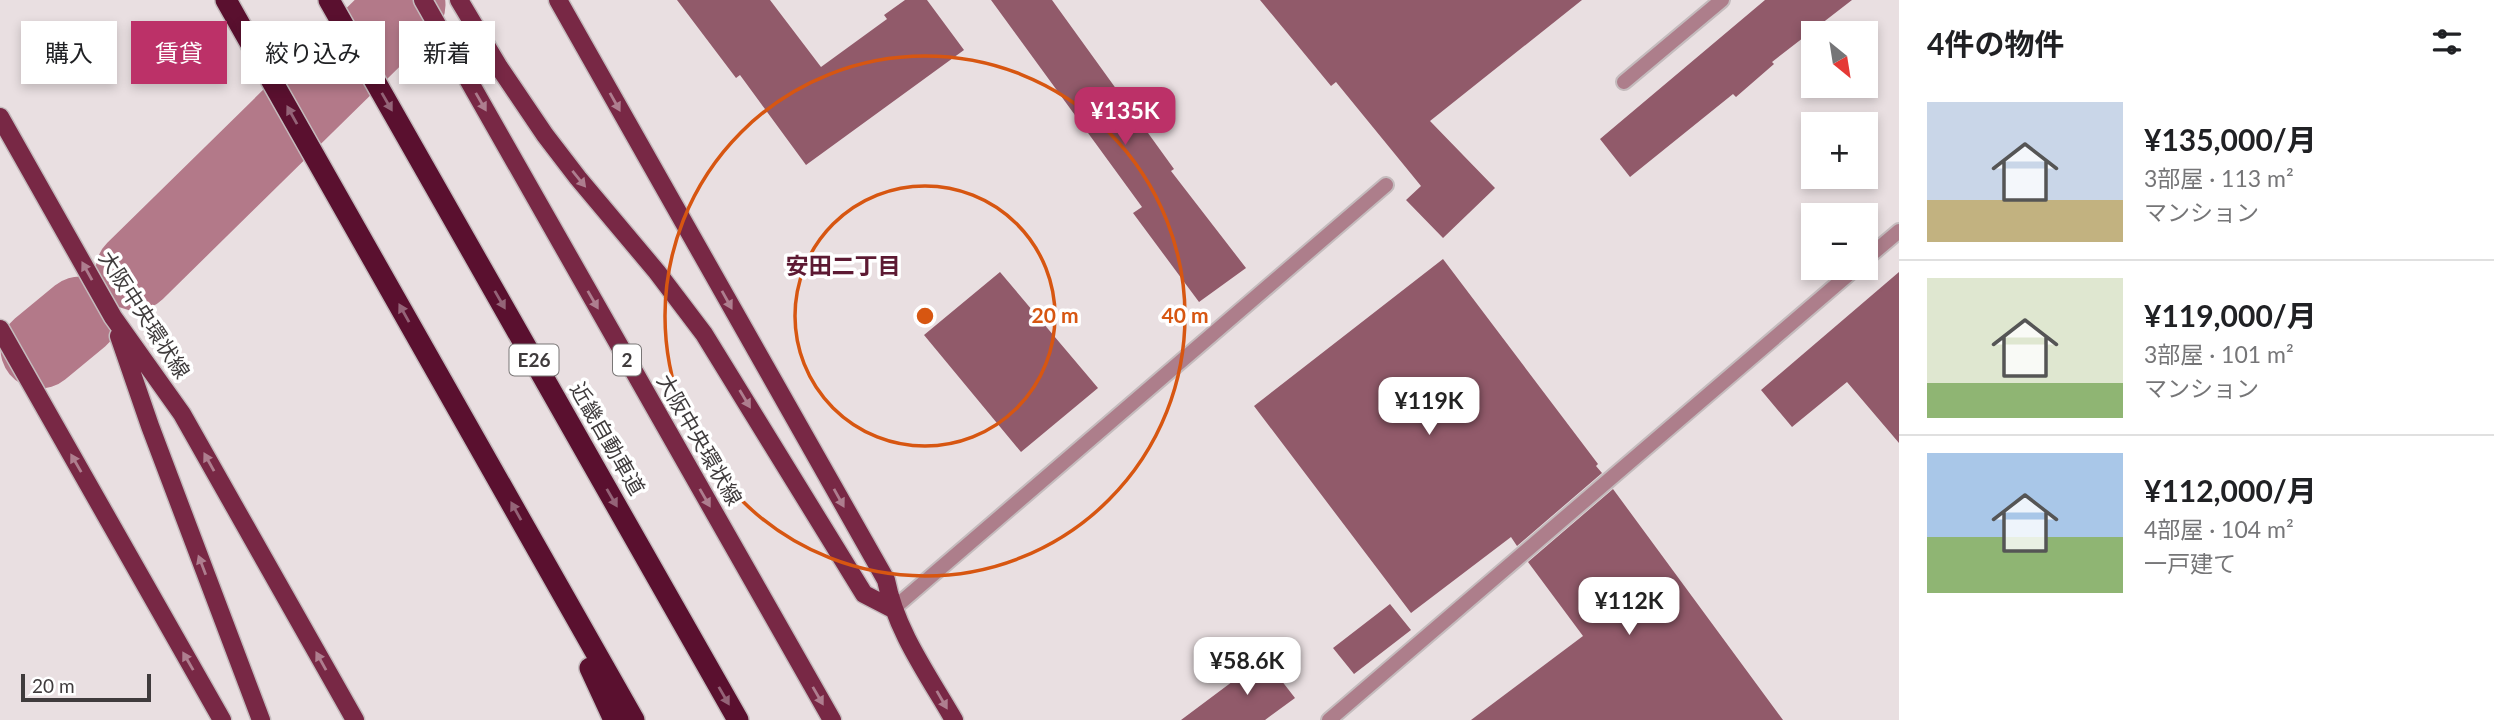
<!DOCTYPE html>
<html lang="ja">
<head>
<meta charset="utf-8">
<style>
  body { margin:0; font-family:Lato,"Noto Sans JP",sans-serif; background:#f6f6f6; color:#202124; height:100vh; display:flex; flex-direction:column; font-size:26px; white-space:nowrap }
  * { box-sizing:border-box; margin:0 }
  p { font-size:23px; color:#757577 }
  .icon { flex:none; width:38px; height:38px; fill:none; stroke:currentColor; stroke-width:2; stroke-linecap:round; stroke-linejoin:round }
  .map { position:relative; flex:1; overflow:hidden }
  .sheet { display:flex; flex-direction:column; background:#fff; width:595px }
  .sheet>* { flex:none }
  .hud { position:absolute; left:21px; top:21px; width:665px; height:63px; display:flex; gap:14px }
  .needle { width:46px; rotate:150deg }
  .buttons { position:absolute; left:1801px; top:21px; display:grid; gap:14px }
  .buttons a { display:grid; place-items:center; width:77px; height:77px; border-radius:0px; background:#fff; box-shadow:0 4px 10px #0003; font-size:35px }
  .scale { position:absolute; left:21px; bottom:18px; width:130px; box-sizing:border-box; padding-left:7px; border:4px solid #3f3b3c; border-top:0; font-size:19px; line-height:24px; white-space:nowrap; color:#3f3b3c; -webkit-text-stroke:5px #fff; paint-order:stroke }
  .price { position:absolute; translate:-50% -60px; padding:0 16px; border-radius:14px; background:#fff; color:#222; font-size:23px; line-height:46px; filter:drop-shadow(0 2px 4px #0008) }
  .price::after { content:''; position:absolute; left:50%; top:42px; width:21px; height:16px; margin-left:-10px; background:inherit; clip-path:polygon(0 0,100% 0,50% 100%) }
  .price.active { background:#bc3168; color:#fff }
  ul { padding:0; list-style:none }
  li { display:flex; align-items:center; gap:21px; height:175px; padding:0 28px }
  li+li { border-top:2px solid #e0e0e0 }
  li span { display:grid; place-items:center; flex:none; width:196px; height:140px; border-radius:0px; color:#555 }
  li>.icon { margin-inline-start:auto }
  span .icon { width:84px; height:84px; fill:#fffc; stroke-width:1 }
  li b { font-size:30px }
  h2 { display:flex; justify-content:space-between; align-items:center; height:84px; padding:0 28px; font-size:30px }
  .pill { padding:0 24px; border-radius:0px; background:#fff; box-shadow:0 4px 10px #0003; font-size:24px; line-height:63px }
  .pill.active { background:#bc3168; color:#fff }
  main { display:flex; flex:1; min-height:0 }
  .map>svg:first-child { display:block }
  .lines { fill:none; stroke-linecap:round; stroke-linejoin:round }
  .river { stroke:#b37989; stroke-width:79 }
  .building { fill:#915a6a }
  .service-casing { stroke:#c4bbbd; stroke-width:18 }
  .minor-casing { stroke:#c4bbbd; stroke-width:18 }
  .primary-casing { stroke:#c4bbbd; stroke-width:21 }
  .motorway-casing { stroke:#c4bbbd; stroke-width:24 }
  .service { stroke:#ad7e8b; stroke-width:14 }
  .minor { stroke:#ad7e8b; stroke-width:14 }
  .primary { stroke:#782845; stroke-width:18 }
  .motorway { stroke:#5a102f; stroke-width:21 }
  .oneway { fill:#946478 }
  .oneway2 { fill:#ae7e8f }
  .ring { fill:none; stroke:#d75611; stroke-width:3.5 }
  .labels { text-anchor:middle; stroke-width:7; stroke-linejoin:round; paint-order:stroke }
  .shield { fill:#fff; stroke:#797676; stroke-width:2 }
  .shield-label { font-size:19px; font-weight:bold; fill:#3f3b3c }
  .street-label { font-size:21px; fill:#3f3b3c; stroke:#fff }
  .neighbourhood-label { font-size:23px; font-weight:bold; fill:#5d1a33; stroke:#fff }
  .centre { fill:#d75611; stroke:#fff; stroke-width:3.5 }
  .ring-label { font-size:21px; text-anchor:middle; font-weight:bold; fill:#d75611; stroke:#fff; stroke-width:7; stroke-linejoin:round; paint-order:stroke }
</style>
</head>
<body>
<main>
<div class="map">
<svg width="1899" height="720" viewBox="0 0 1899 720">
  <rect width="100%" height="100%" fill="#e9dfe1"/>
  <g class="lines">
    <path class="river" d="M135,271l271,-266
      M40,349l40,-33"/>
  </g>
  <path class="building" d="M677,0h93l51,67 66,-48 -3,-4 21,-15h22l37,50 -158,115 -66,-90 -4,3z
    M991,0h61l122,169 -3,2 75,97 -47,34 -66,-89 9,-6z
    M1260,0h322l-152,121 65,67 -52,50 -37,-38 15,-14 -85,-104 -5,4z
    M1765,0h87l-80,62 2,2 -38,33 -3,-3 -103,83 -30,-38z
    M1443,259l155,205 -2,2 6,7 -85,73 -6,-9 -100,76 -157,-207z
    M1000,272l98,116 -77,64 -97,-117z
    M1899,272v171l-52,-61 -55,45 -31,-37z
    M1613,489l170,231h-312l112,-84 -55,-74z
    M1390,604l21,26 -57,44 -21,-26z
    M1264,658l31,40 -30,22h-84z"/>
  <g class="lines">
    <g class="service-casing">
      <path id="service" d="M1624,82l98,-82"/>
    </g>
    <g class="minor-casing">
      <path id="minor" d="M1866,259l33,-28
        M893,609l493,-424
        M1329,720l527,-452"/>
    </g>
    <g class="primary-casing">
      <path id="primary" d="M423,0l409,720
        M459,0l40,67 46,68 33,43 79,94 47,62 160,260 29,15
        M558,0l328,580c10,51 42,95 68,140
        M0,117l113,200 69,97 173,306
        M0,329l222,391
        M119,336l31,90 111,294"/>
    </g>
    <g class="motorway-casing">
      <path id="motorway" d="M226,0l408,720
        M329,0l409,720
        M590,668l24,52"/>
    </g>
    <use href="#service" class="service"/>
    <use href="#minor" class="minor"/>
    <use href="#primary" class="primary"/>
    <use href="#motorway" class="motorway"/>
  </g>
  <defs><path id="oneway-solid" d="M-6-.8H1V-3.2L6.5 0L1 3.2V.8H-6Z" transform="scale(1.75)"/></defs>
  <g class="oneway">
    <use href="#oneway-solid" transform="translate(387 102) rotate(60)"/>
    <use href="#oneway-solid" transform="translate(292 115) rotate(-119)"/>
    <use href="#oneway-solid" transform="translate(500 300) rotate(60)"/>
    <use href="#oneway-solid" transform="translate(404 313) rotate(-119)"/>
    <use href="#oneway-solid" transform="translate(612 498) rotate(60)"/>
    <use href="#oneway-solid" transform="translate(516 511) rotate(-119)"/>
    <use href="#oneway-solid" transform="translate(724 696) rotate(60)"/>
  </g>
  <g class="oneway2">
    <use href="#oneway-solid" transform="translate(481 102) rotate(60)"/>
    <use href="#oneway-solid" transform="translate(615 102) rotate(61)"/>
    <use href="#oneway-solid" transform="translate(579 179) rotate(51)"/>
    <use href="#oneway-solid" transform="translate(87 271) rotate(-119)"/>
    <use href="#oneway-solid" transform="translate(593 300) rotate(60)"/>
    <use href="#oneway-solid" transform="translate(727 300) rotate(61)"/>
    <use href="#oneway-solid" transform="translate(745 399) rotate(59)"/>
    <use href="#oneway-solid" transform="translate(209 462) rotate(-119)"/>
    <use href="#oneway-solid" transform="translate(76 463) rotate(-120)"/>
    <use href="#oneway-solid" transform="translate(705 498) rotate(60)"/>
    <use href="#oneway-solid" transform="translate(839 498) rotate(61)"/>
    <use href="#oneway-solid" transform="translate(202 565) rotate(-111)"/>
    <use href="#oneway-solid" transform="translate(188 661) rotate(-120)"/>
    <use href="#oneway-solid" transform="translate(321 661) rotate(-119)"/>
    <use href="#oneway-solid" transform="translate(818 696) rotate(60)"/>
    <use href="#oneway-solid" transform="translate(942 700) rotate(60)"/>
  </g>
  <g class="ring">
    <circle cx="925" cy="316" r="130"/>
    <circle cx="925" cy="316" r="260"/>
  </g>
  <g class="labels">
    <g class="shield">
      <rect x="509.5" y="344.5" width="49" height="31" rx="5"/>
      <rect x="613" y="344.5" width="28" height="31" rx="5"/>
    </g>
    <g class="shield-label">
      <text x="534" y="367">E26</text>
      <text x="627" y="367">2</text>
    </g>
    <g class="street-label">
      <text transform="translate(144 315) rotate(57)" y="7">大阪中央環状線</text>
      <text transform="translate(607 439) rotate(60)" y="7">近畿自動車道</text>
      <text transform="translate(699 440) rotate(60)" y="7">大阪中央環状線</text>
    </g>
    <g class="neighbourhood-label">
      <text x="843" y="274">安田二丁目</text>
    </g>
  </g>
  <circle cx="925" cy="316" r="10" class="centre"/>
  <g class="ring-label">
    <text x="1055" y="323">20 m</text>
    <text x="1185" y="323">40 m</text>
  </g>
</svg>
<div class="buttons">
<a><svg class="needle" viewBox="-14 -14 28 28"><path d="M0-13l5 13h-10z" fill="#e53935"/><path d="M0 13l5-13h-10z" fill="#757577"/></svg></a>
<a>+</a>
<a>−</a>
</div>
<div class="scale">20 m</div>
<b class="price active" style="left:1125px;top:147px">¥135K</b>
<b class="price" style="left:1429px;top:437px">¥119K</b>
<b class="price" style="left:1629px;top:637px">¥112K</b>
<b class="price" style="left:1247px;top:697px">¥58.6K</b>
<div class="hud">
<a class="pill">購入</a>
<a class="pill active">賃貸</a>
<a class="pill">絞り込み</a>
<a class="pill">新着</a>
</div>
</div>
<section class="sheet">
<h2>4件の物件<svg class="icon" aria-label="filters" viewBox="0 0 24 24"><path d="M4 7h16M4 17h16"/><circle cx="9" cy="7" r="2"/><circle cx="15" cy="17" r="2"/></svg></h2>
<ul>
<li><span style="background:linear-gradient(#c9d6e8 70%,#c2b280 0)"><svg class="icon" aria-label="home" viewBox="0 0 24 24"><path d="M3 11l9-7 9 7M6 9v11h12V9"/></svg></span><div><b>¥135,000/月</b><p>3部屋 · 113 m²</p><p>マンション</p></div></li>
<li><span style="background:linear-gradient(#dfe7d0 75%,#8fb573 0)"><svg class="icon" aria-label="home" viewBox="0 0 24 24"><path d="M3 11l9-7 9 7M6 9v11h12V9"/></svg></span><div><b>¥119,000/月</b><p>3部屋 · 101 m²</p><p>マンション</p></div></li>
<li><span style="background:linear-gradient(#a9c7e8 60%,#8fb573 0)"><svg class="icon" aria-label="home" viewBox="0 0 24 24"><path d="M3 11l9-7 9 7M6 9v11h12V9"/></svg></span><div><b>¥112,000/月</b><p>4部屋 · 104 m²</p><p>一戸建て</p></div></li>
</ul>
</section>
</main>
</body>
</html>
